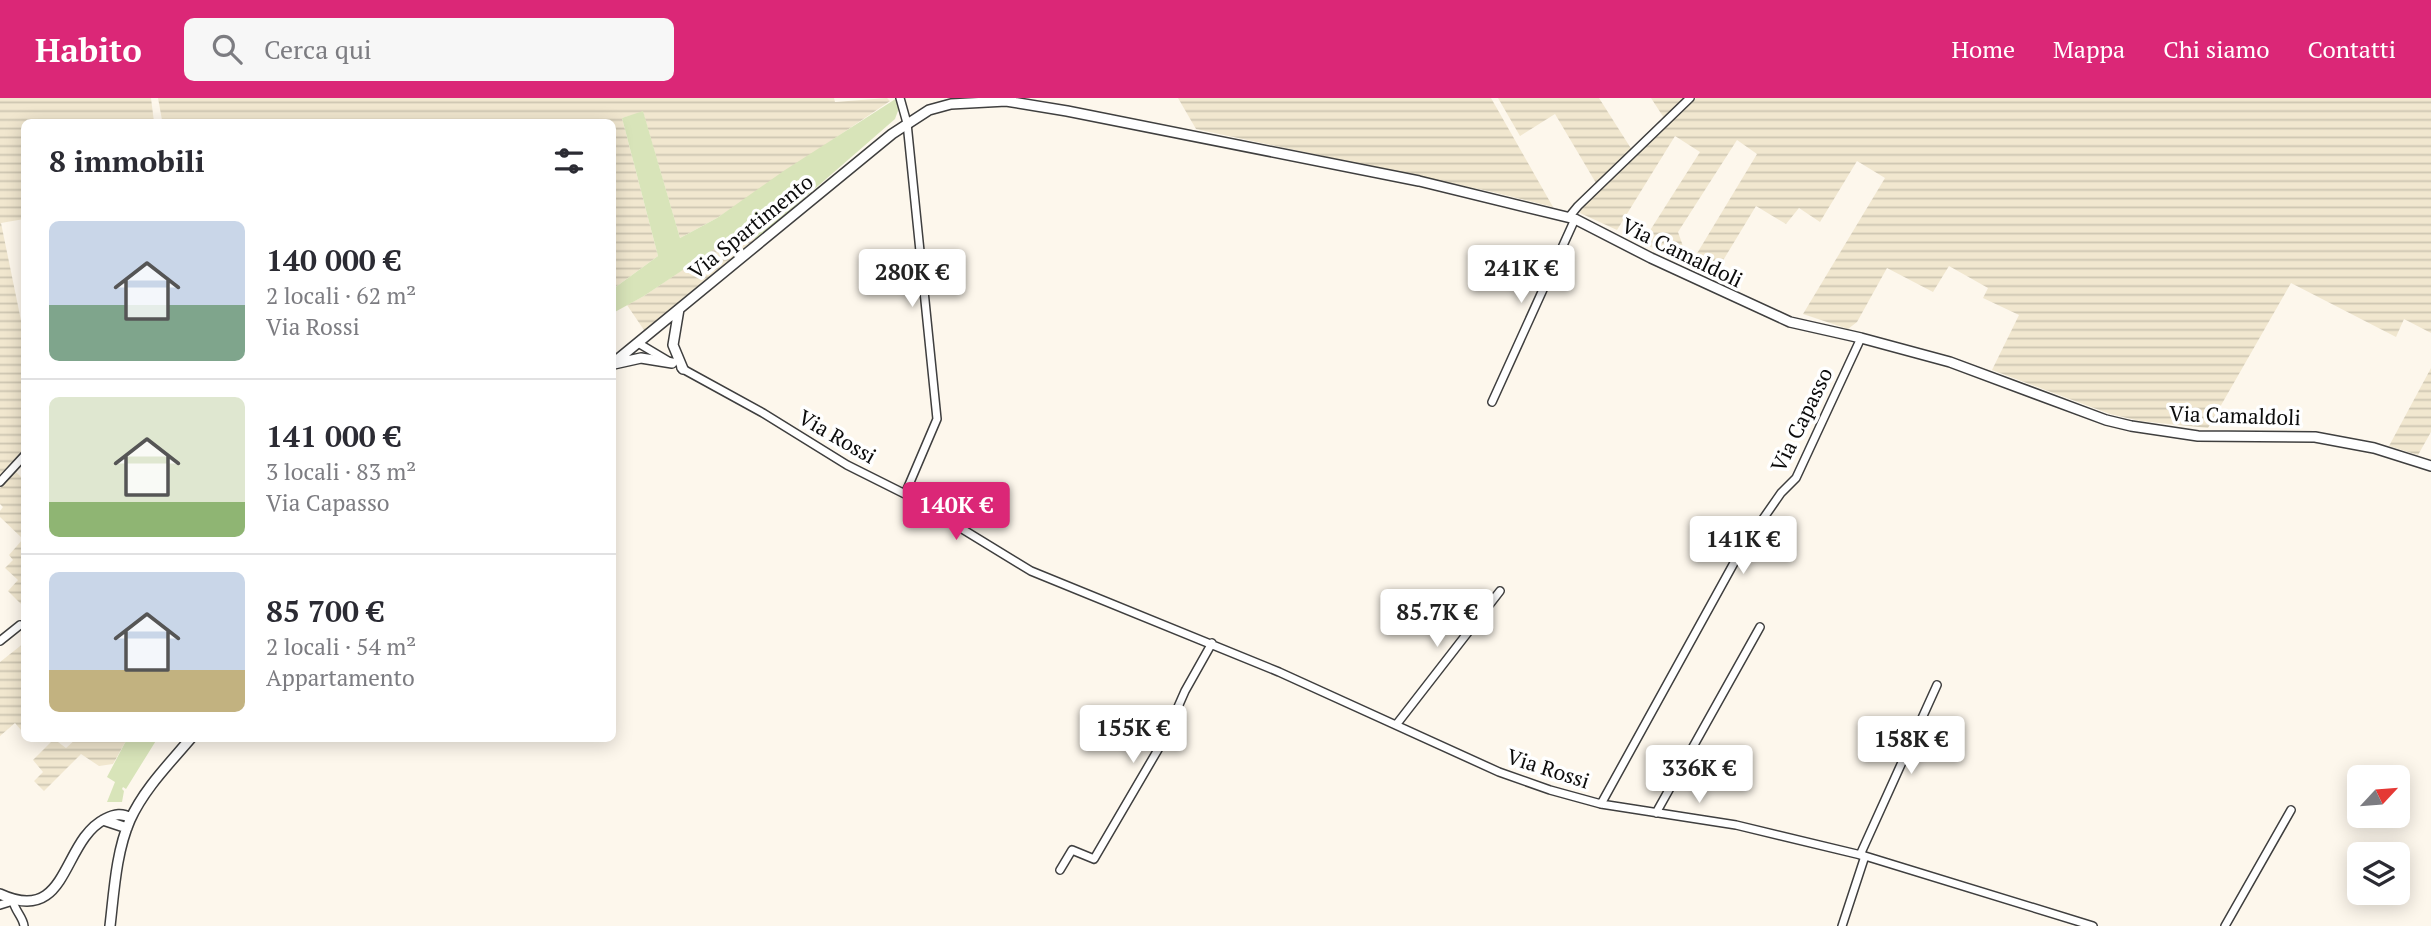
<!DOCTYPE html>
<html lang="it">
<head>
<meta charset="utf-8">
<style>
  body { margin:0; font-family:"PT Serif",serif; background:#f7f7f7; color:#2b2b33; height:100vh; display:flex; flex-direction:column; font-size:26px; white-space:nowrap }
  * { box-sizing:border-box; margin:0 }
  p { font-size:23px; color:#7c7c81 }
  .icon { flex:none; width:38px; height:38px; fill:none; stroke:currentColor; stroke-width:2; stroke-linecap:round; stroke-linejoin:round }
  .map { position:relative; flex:1; overflow:hidden }
  .drawer { position:absolute; left:21px; top:21px; width:595px; height:623px; display:flex; flex-direction:column; background:#fff; border-radius:10px; box-shadow:0 4px 18px #0003 }
  .drawer>* { flex:none }
  .needle { width:46px; rotate:64deg }
  .controls { position:absolute; left:2347px; top:667px; display:grid; gap:14px }
  .controls a { display:grid; place-items:center; width:63px; height:63px; border-radius:10px; background:#fff; box-shadow:0 4px 18px #0003; font-size:35px }
  .price { position:absolute; translate:-50% -60px; padding:0 16px; border-radius:7px; background:#fff; color:#222; font-size:23px; line-height:46px; filter:drop-shadow(0 2px 4px #0008) }
  .price::after { content:''; position:absolute; left:50%; top:42px; width:21px; height:16px; margin-left:-10px; background:inherit; clip-path:polygon(0 0,100% 0,50% 100%) }
  .price.current { background:#db2777; color:#fff }
  ul { padding:0; list-style:none }
  li { display:flex; align-items:center; gap:21px; height:175px; padding:0 28px }
  li+li { border-top:2px solid #e1e1e2 }
  li span { display:grid; place-items:center; flex:none; width:196px; height:140px; border-radius:10px; color:#555 }
  li>.icon { margin-inline-start:auto }
  span .icon { width:84px; height:84px; fill:#fffc; stroke-width:1 }
  li b { font-size:30px }
  h2 { display:flex; justify-content:space-between; align-items:center; height:84px; padding:0 28px; font-size:30px }
  header { display:flex; align-items:center; gap:42px; box-sizing:border-box; height:98px; padding:0 35px; background:#db2777; color:#fff }
  header strong { font-size:33px }
  nav { display:flex; gap:38px; margin-inline-start:auto; font-size:24px }
  .search { width:490px; height:63px; background:#f7f7f7; display:flex; align-items:center; gap:18px; box-sizing:border-box; padding:0 24px; border-radius:10px; color:#7c7c81; font-size:26px }
  .map>svg:first-child { display:block }
  .farmland { fill:url(#farmland-rules) }
  .grass { fill:#d8e4b9 }
  .lines { fill:none; stroke-linecap:round; stroke-linejoin:round }
  .minor-casing { stroke:#3f3f3f; stroke-width:10 }
  .tertiary-casing { stroke:#3f3f3f; stroke-width:12 }
  .minor { stroke:#fff; stroke-width:7 }
  .tertiary { stroke:#fff; stroke-width:9 }
  .labels { text-anchor:middle; stroke-width:7; stroke-linejoin:round; paint-order:stroke }
  .street-label { font-size:21px; fill:#0c0c0c; stroke:#fff }
</style>
</head>
<body>
<header>
<strong>Habito</strong>
<div class="search"><svg class="icon" aria-label="search" viewBox="0 0 24 24"><circle cx="10" cy="10" r="6"/><path d="M15 15l6 6"/></svg>Cerca qui</div>
<nav><a>Home</a><a>Mappa</a><a>Chi siamo</a><a>Contatti</a></nav>
</header>
<div class="map">
<svg width="2431" height="828" viewBox="0 0 2431 828">
  <defs>
    <pattern id="farmland-rules" width="6" height="5" patternUnits="userSpaceOnUse" patternTransform="scale(1.75)"><rect width="6" height="5" fill="#f1e7cf"/><path d="M0 2.5h6" fill="none" stroke="#cdc5b1"/></pattern>
  </defs>
  <rect width="100%" height="100%" fill="#fdf7ec"/>
  <path class="farmland" d="M0,0h151l3,24h-130v97l-23,4 23,112v118l-24,26z
    M158,0h676l1,4 52,-4 3,3 -173,117 -37,20 -37,-126 -21,6 36,138 -45,33 -1,-167h-447l-3,-2z
    M1178,0h313l62,109 -65,-16 -292,-62z
    M1498,0h101l33,52 -36,33 -41,-69 -35,22z
    M1651,0h35l-22,20z
    M1696,0h735v235l-27,-14 -8,18 -105,-54 -83,145 -68,-7 -30,-7 -118,-44 27,-55 -36,-17 5,-10 -39,-22 -16,26 -46,-24 -30,54 -9,7 -45,-15 82,-136 -28,-17 -37,61 -21,-14 -13,16 -30,-18 -43,71 -23,-12 67,-111 -20,-14 -59,92 6,17 -6,10 -36,-16 58,-91 -25,-16 -58,94 -37,-17 1,-4z
    M741,132h6l9,10 -110,93 -19,-28 17,-9z
    M2431,270v64l-13,23 -29,-9z
    M16,374l8,8v127l-16,-16 10,-11 -13,-12 8,-8 -4,-5 14,-16 -23,-22v-6l3,-4 -3,-3v-16z
    M24,545v84l-3,3 -6,-7 -15,13v-74z
    M54,641l12,9 10,-9h51l-14,25 -14,2 -18,-12 -37,37 -10,-10 9,-9 -10,-12z"/>
  <path class="grass" d="M897,0l2,10 -4,11 -139,121 -9,-10 -6,1 -97,65 -31,17v-24l45,-33 -36,-138 21,-7 37,127 37,-20 68,-48z
    M127,641h30l-31,50 -3,-2 -1,2 2,2 -2,11h-15l8,-20 -8,-5z"/>
  <g class="lines">
    <g class="minor-casing">
      <path id="minor" d="M900,0l7,25 30,296 -32,75
        M1569,119l9,-11 112,-108
        M638,245l32,19
        M681,270l82,45 84,52 58,29 126,77 248,101 220,100 51,18 51,14 135,21 129,31 228,70
        M1492,304l83,-183
        M0,384l24,-26
        M0,543l20,-16
        M1396,627l104,-134
        M1601,706l139,-252 41,-59 15,-15 65,-140
        M1656,715l104,-186
        M1860,757l77,-170
        M1060,772l12,-20 22,9 69,-118 22,-50 27,-48
        M0,807l13,-4c2,10 10,16 11,25
        M1842,828l23,-70
        M2225,828l66,-116"/>
    </g>
    <g class="tertiary-casing">
      <path id="tertiary" d="M679,211l-6,36 10,24
        M612,266l280,-230 37,-24 22,-6 55,-3 61,10 352,70 156,38 76,39 139,64 71,16 89,24 156,58 25,6 67,10 117,1 59,11 57,18
        M614,266l27,-6 31,5
        M103,722l24,8
        M0,796c69,32 61,-53 105,-75 10,-5 17,-6 26,-1
        M110,828c4,-34 6,-74 20,-106 14,-31 39,-56 61,-82"/>
    </g>
    <use href="#minor" class="minor"/>
    <use href="#tertiary" class="tertiary"/>
  </g>
  <g class="labels">
    <g class="street-label">
      <text transform="translate(751 129) rotate(-39)" y="7">Via Spartimento</text>
      <text transform="translate(1682 155) rotate(26)" y="7">Via Camaldoli</text>
      <text transform="translate(2235 318) rotate(2)" y="7">Via Camaldoli</text>
      <text transform="translate(1802 322) rotate(-64)" y="7">Via Capasso</text>
      <text transform="translate(837 339) rotate(30)" y="7">Via Rossi</text>
      <text transform="translate(1548 671) rotate(18)" y="7">Via Rossi</text>
    </g>
  </g>
</svg>
<div class="controls">
<a><svg class="needle" viewBox="-14 -14 28 28"><path d="M0-13l5 13h-10z" fill="#e53935"/><path d="M0 13l5-13h-10z" fill="#7c7c81"/></svg></a>
<a><svg class="icon" aria-label="layers" viewBox="0 0 24 24"><path d="M12 4l9 5-9 5-9-5zM3 14l9 5 9-5"/></svg></a>
</div>
<b class="price" style="left:1521px;top:207px">241K €</b>
<b class="price" style="left:912px;top:211px">280K €</b>
<b class="price current" style="left:956px;top:444px">140K €</b>
<b class="price" style="left:1743px;top:478px">141K €</b>
<b class="price" style="left:1437px;top:551px">85.7K €</b>
<b class="price" style="left:1133px;top:667px">155K €</b>
<b class="price" style="left:1911px;top:678px">158K €</b>
<b class="price" style="left:1699px;top:707px">336K €</b>
<section class="drawer">
<h2>8 immobili<svg class="icon" aria-label="filters" viewBox="0 0 24 24"><path d="M4 7h16M4 17h16"/><circle cx="9" cy="7" r="2"/><circle cx="15" cy="17" r="2"/></svg></h2>
<ul>
<li><span style="background:linear-gradient(#c9d6e8 60%,#7fa58c 0)"><svg class="icon" aria-label="home" viewBox="0 0 24 24"><path d="M3 11l9-7 9 7M6 9v11h12V9"/></svg></span><div><b>140 000 €</b><p>2 locali · 62 m²</p><p>Via Rossi</p></div></li>
<li><span style="background:linear-gradient(#dfe7d0 75%,#8fb573 0)"><svg class="icon" aria-label="home" viewBox="0 0 24 24"><path d="M3 11l9-7 9 7M6 9v11h12V9"/></svg></span><div><b>141 000 €</b><p>3 locali · 83 m²</p><p>Via Capasso</p></div></li>
<li><span style="background:linear-gradient(#c9d6e8 70%,#c2b280 0)"><svg class="icon" aria-label="home" viewBox="0 0 24 24"><path d="M3 11l9-7 9 7M6 9v11h12V9"/></svg></span><div><b>85 700 €</b><p>2 locali · 54 m²</p><p>Appartamento</p></div></li>
</ul>
</section>
</div>
</body>
</html>
